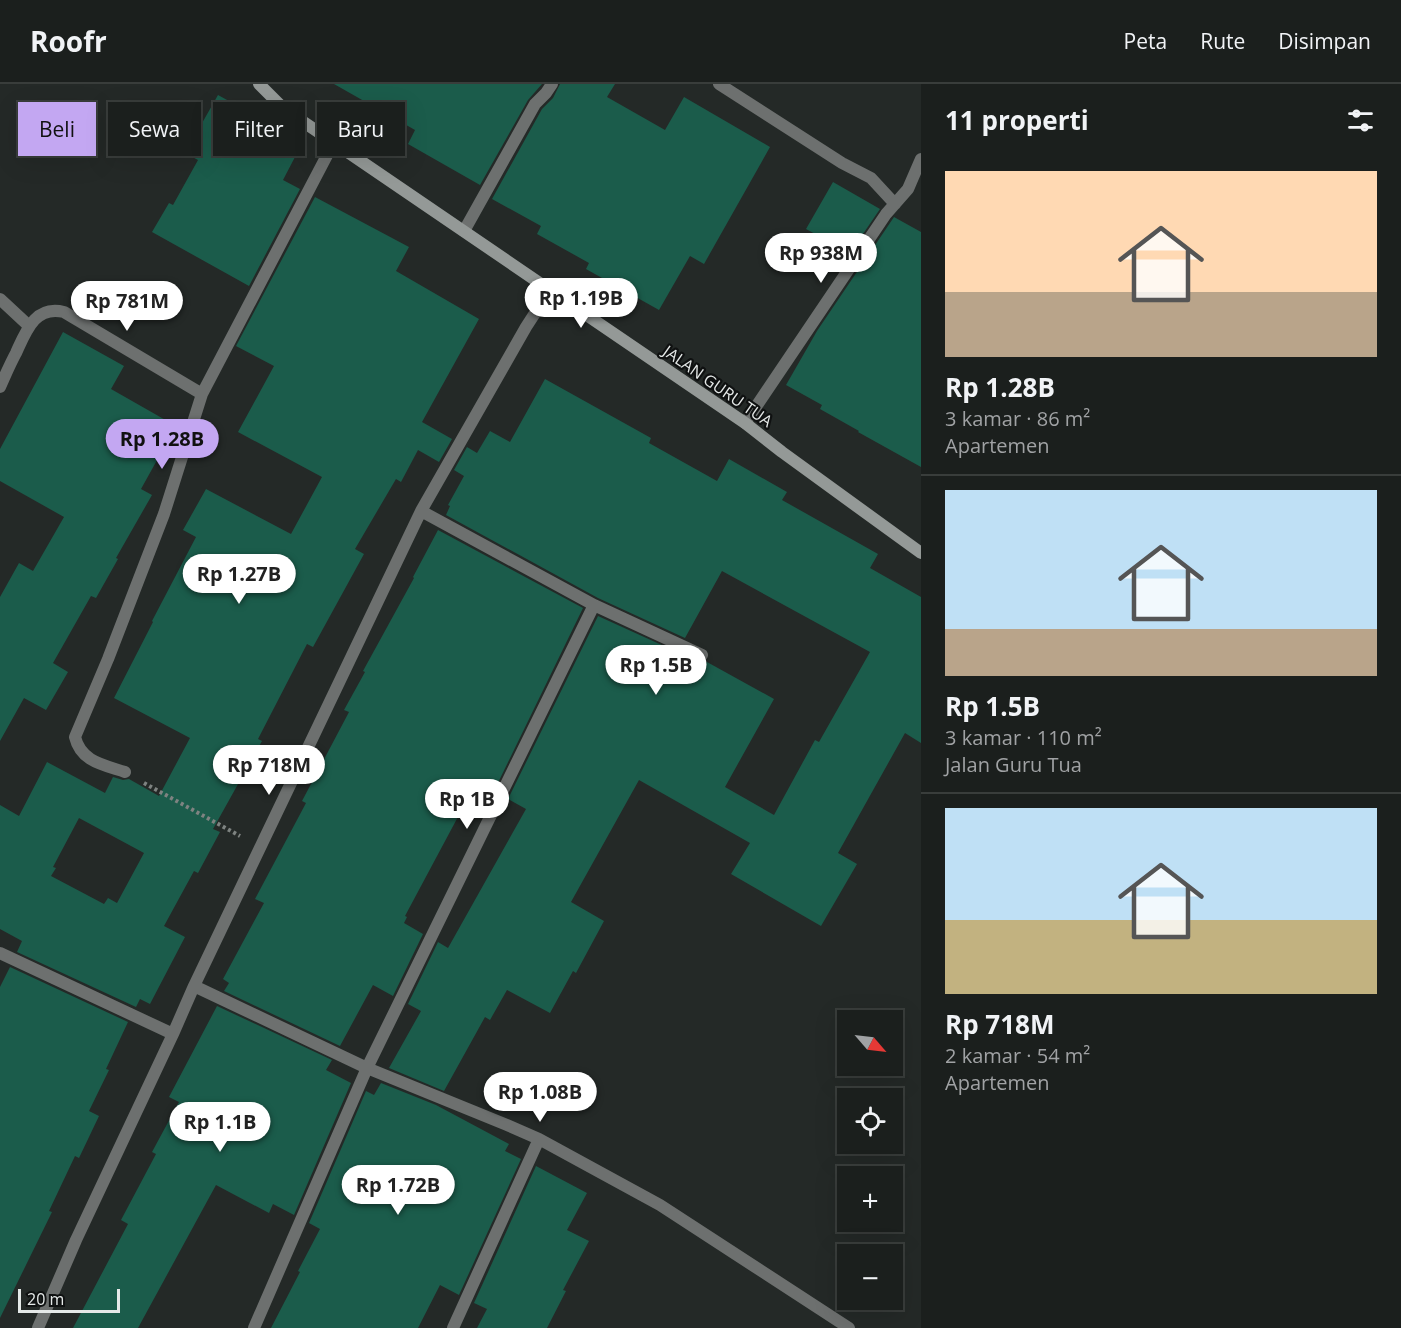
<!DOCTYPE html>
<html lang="id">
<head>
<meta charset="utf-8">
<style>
  body { margin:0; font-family:"Open Sans",sans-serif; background:#282c2a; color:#f1f3f6; height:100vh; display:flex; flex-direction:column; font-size:22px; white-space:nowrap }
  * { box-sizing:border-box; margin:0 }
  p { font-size:20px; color:#a0a2a4 }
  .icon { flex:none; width:33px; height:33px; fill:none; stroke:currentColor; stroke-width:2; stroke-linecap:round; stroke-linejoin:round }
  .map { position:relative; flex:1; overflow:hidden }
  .side { display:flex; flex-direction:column; background:#1b1f1d; width:480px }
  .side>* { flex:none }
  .hud { position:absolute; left:18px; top:18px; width:570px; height:54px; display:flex; gap:12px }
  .needle { width:39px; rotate:118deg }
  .controls { position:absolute; left:837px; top:926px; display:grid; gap:12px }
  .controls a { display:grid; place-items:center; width:66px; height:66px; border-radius:0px; background:#1b1f1d; box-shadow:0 6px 24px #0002,0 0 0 2px #393d3b; font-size:30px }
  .scale { position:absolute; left:18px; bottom:15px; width:102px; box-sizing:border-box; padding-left:6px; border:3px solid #e5e9e8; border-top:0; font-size:16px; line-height:21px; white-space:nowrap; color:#e5e9e8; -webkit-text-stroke:4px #0f1111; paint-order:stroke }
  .price { position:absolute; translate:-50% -51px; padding:0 14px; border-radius:21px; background:#fff; color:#222; font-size:20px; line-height:39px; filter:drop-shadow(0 2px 3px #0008) }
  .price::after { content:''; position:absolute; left:50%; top:36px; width:18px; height:14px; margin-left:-9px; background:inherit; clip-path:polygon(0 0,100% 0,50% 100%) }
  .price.current { background:#c3a7f2; color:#111 }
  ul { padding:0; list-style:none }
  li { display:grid; align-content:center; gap:12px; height:318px; padding:0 24px }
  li+li { border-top:2px solid #393d3b }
  li span { display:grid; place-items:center; height:186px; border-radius:0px; color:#555 }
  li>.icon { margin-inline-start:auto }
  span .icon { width:108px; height:108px; fill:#fffc; stroke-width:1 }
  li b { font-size:26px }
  h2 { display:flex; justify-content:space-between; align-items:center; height:72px; padding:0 24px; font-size:26px }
  .pill { padding:0 21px; border-radius:0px; background:#1b1f1d; box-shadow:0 6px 24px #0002,0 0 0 2px #393d3b; font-size:21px; line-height:54px }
  .pill.current { background:#c3a7f2; color:#111 }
  header { display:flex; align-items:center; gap:36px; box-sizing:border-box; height:84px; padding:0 30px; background:#1b1f1d; border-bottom:2px solid #393d3b }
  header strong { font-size:28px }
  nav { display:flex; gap:33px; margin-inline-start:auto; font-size:21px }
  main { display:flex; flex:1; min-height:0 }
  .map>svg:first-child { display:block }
  .building { fill:#1b5c4b; fill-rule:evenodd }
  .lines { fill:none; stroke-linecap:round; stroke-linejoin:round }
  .path { stroke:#7e8381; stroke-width:4; stroke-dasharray:3 3; stroke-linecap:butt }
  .street { stroke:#6d706f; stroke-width:12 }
  .secondary { stroke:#949997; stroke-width:12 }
  .labels { text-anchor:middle; stroke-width:4.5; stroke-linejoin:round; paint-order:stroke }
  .street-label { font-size:16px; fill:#e5e9e8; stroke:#0f1111 }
</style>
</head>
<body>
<header>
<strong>Roofr</strong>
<nav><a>Peta</a><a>Rute</a><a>Disimpan</a></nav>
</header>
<main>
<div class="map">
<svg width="921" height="1244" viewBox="0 0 921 1244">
  <rect width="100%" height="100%" fill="#242927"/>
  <path class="building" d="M334,0h208l-14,16 -48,85 -72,-41 7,-14z
    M560,0h55l-8,13 58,33 19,-33 86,50 -66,117 -14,-8 -31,54 -73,-41 3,-6 -52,-29 4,-8 -49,-27 50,-90 11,-11z
    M218,11l31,17 -9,15 55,30 -12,23 17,9 -51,97 -97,-54 17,-29 4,2 25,-45 -13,-7z
    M833,98l47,27 -30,44 -44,-24z
    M315,113l94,50 -13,24 83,48 -57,103 30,17 -13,23 -21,-12 -17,32 -5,-3 -41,70 9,5 -51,93 -6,-3 -49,95 4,2 -49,88 7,3 -22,41 -4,-2 -30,55 21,11 -35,67 -10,-5 -4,8 -119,-55 5,-11 -22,-12v-124l19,11 28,-54 58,31 8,-16 10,3 6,-1 30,17 31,-58 -76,-40 39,-76 -1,-1 44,-84 -13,-7 23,-41 85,45 31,-57 -84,-45 36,-66 -38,-20zM79,734l65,35 -27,50 -9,-5 -4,6 -53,-28 5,-8 -3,-1z
    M894,133l27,15v235l-63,-35 1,-1 -39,-22 2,-4 -36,-20 31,-54z
    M63,248l61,34 -13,23 65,37 -35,63 11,6 -36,63 2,1 -22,39 -5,-2 -38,67 15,9 -22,38 -22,-12 -24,43v-144l19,-34 14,8 31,-54 -64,-36v-32z
    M545,295l106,59 -2,5 68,38 12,-22 58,33 -5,8 96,54 -8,14 51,29v146l-16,-10 -67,120 19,11 -36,62 -90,-52 19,-31 -111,-63 -68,122 33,19 -28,52 -3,-2 -23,42 -43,-23 -17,30 -5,-3 -41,74 -55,-23 32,-57 -13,-7 30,-62 10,6 78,-139 -18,-10 90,-183 101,46 4,1 4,-1 67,37 -49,88 49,28 41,-75 4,2 51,-90 -148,-81 -37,67 -87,-40 -152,-83 4,-9 -2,-1 16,-29 -10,-6 13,-23 10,6 13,-22 20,11z
    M438,446l145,78 -89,183 -17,-9 -2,3 -70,131 2,1 -3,6 19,11 -30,62 -20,-11 -33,61 -116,-55 5,-8 -6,-4 41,-76 -9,-4 51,-96 -4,-2 47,-89 -5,-2 21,-38 -2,-1 51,-93 -1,-1z
    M10,883l118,55 -22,47 3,1 -20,41 10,5 -20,42 -4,-2 -26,55 3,1 -52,106v-331z
    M217,922l115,54 -6,10 25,13 -57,132 -21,-11 -4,9 -53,-28 -78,143h-65l55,-104 -7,-4 35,-66 -4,-2 27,-50 -10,-5z
    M381,999l55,22 73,39 -4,7 16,8 -62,136 -19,-10 -22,43h-147l29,-56 -2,-1 22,-42 -11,-6 57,-132 8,4z
    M536,1082l51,27 -20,37 22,11 -26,49 3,1 -19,37h-70l10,-19 -13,-6z"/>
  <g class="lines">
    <path class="path" d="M144,699l96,53"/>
    <path class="street" d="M719,0l123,79 29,15 24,26
      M464,147l71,-127 11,-11 6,-9
      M0,215l28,26
      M0,303c5,-11 10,-23 16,-34 10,-22 19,-48 48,-41l138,82
      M745,339l141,-209 22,-25 13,-30
      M421,427l173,94 108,50
      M125,688c-21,-7 -44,-10 -50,-35l33,-78 56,-145 38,-120 132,-252
      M0,869l173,81
      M194,902l173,82 140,57 32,14 121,66 189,123
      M38,1244l38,-88 97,-206 21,-48 227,-475 105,-184 24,-37
      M254,1244l113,-260 227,-463
      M453,1244l86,-189"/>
    <path class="secondary" d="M259,0l24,24 462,315 37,29 139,101"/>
  </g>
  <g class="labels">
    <g class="street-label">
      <text transform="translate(718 302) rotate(35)" y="6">JALAN GURU TUA</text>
    </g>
  </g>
</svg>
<div class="controls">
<a><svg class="needle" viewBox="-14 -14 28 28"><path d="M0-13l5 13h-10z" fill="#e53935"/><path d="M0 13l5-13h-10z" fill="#a0a2a4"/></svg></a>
<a><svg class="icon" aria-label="locate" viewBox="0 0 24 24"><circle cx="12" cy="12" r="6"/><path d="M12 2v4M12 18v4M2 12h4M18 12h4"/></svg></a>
<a>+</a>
<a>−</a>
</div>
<div class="scale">20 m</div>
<b class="price" style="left:821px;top:200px">Rp 938M</b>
<b class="price" style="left:581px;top:245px">Rp 1.19B</b>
<b class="price" style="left:127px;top:248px">Rp 781M</b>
<b class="price current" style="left:162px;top:386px">Rp 1.28B</b>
<b class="price" style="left:239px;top:521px">Rp 1.27B</b>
<b class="price" style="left:656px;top:612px">Rp 1.5B</b>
<b class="price" style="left:269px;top:712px">Rp 718M</b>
<b class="price" style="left:467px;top:746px">Rp 1B</b>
<b class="price" style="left:540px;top:1039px">Rp 1.08B</b>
<b class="price" style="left:220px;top:1069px">Rp 1.1B</b>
<b class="price" style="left:398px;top:1132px">Rp 1.72B</b>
<div class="hud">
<a class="pill current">Beli</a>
<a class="pill">Sewa</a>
<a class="pill">Filter</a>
<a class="pill">Baru</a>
</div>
</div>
<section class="side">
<h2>11 properti<svg class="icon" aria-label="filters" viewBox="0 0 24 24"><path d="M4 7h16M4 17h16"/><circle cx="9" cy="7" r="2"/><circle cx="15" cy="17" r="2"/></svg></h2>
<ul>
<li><span style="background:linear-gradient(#ffd9b3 65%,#b9a48a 0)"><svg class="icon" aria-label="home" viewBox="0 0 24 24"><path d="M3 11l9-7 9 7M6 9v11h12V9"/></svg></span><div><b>Rp 1.28B</b><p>3 kamar · 86 m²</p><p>Apartemen</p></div></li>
<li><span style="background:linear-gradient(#bfe0f5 75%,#b9a48a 0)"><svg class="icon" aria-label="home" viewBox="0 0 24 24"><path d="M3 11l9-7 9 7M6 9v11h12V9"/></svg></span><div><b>Rp 1.5B</b><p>3 kamar · 110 m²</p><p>Jalan Guru Tua</p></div></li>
<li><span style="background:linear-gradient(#bfe0f5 60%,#c2b280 0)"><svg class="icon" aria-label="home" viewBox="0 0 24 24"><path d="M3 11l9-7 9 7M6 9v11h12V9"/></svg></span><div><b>Rp 718M</b><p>2 kamar · 54 m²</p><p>Apartemen</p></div></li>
</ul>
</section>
</main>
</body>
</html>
